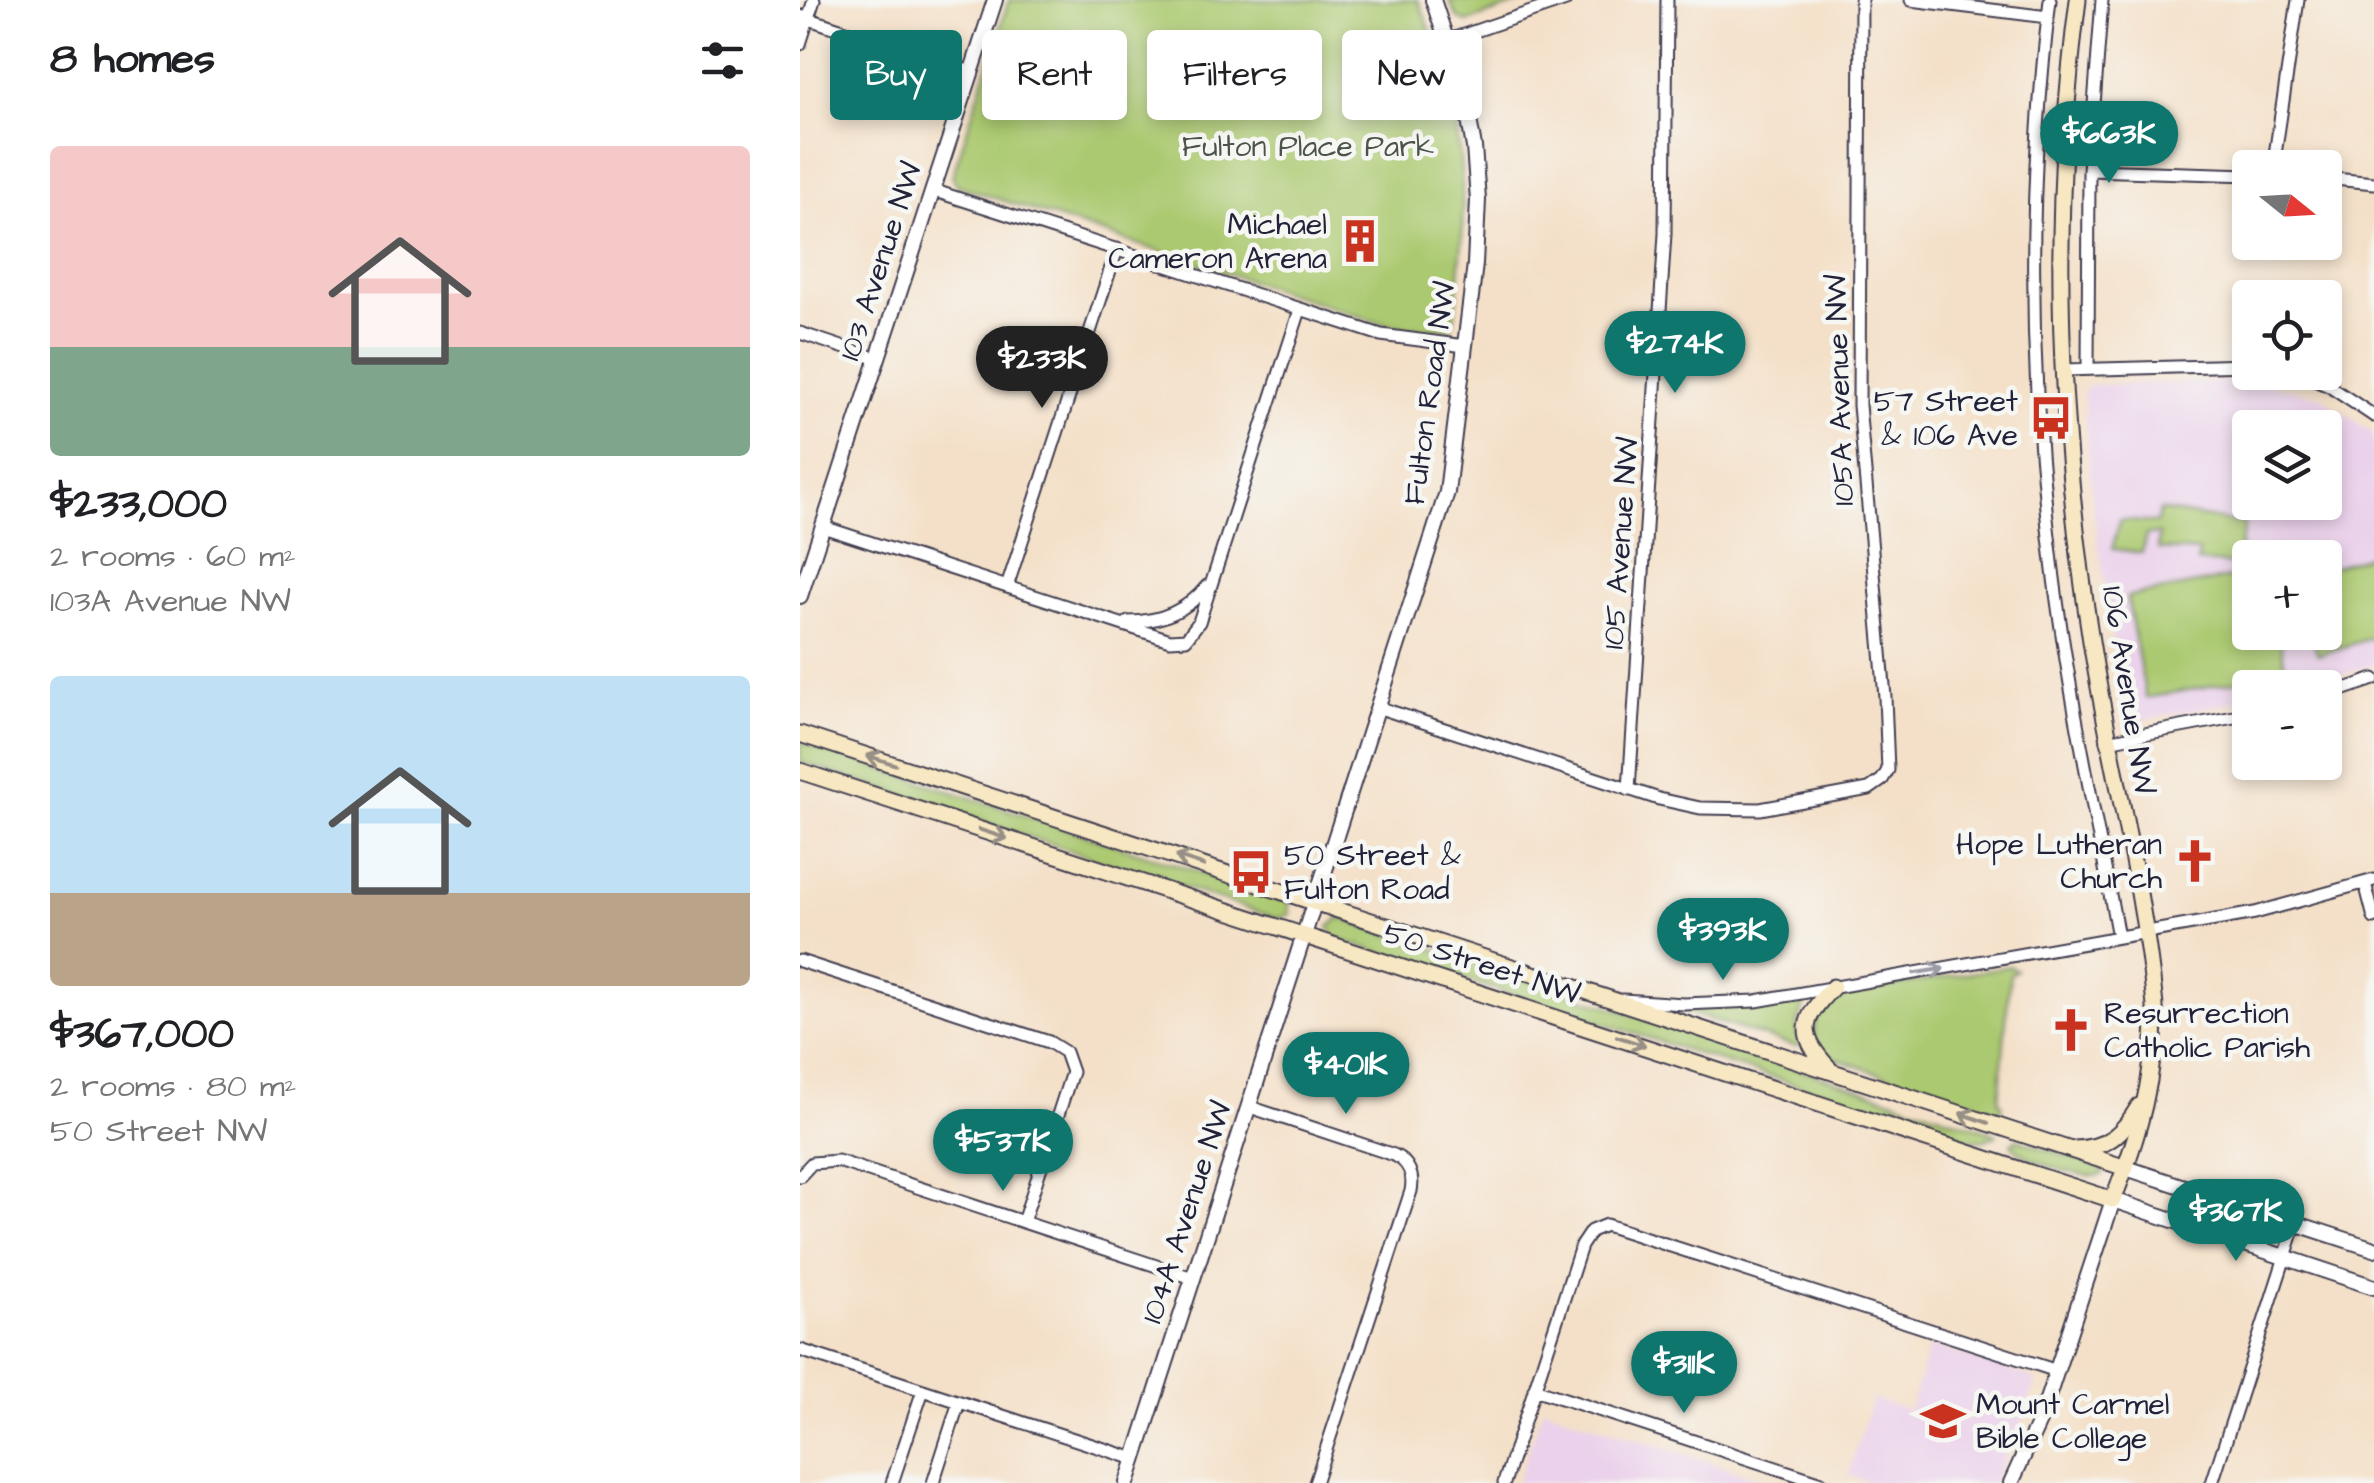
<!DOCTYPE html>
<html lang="en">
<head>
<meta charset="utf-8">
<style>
  body { margin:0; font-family:"Architects Daughter",sans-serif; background:#f6f6f6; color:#202124; height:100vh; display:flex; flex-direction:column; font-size:38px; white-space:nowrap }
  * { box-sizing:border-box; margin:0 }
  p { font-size:32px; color:#757577 }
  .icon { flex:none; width:55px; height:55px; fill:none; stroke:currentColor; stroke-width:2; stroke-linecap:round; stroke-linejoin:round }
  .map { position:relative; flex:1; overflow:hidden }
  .sheet { display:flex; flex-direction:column; background:#fff; width:800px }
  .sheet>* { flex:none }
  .banner { position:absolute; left:30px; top:30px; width:950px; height:90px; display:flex; gap:20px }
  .needle { width:65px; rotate:108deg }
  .controls { position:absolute; left:1432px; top:150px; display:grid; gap:20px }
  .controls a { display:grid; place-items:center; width:110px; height:110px; border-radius:10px; background:#fff; box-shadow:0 5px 15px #0003; font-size:50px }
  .price { position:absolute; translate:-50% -85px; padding:0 22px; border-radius:35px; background:#0f766e; color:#fff; font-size:32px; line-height:65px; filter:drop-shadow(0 2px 5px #0008) }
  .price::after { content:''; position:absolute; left:50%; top:60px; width:30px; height:22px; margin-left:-15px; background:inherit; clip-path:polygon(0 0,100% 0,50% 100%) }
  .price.on { background:#222; color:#fff }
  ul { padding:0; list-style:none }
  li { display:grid; align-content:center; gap:20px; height:530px; padding:0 50px }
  li span { display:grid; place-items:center; height:310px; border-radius:10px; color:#555 }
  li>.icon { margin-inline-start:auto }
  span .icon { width:180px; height:180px; fill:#fffc; stroke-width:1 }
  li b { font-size:42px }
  h2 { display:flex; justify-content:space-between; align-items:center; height:120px; padding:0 50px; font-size:42px }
  .chip { padding:0 35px; border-radius:10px; background:#fff; box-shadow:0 5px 15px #0003; font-size:35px; line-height:90px }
  .chip.on { background:#0f766e; color:#fff }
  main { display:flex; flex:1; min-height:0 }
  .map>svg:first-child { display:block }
  .built { fill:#ebd1eb; fill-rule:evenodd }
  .green { fill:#abc970; stroke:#667656; stroke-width:2.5 }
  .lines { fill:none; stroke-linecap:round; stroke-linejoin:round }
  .minor-casing { stroke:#423e50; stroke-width:15 }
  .tertiary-casing { stroke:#423e50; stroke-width:18 }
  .secondary-casing { stroke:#423e50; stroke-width:19 }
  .minor { stroke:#fff; stroke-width:11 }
  .tertiary { stroke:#fff; stroke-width:14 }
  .secondary { stroke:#f7e8c3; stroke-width:15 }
  .oneway { stroke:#978f86 }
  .oneway2 { stroke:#9c9ca7 }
  .labels { text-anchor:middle; stroke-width:9; stroke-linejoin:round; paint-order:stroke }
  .park-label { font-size:30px; fill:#4b544b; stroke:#f6f6f2 }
  .poi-label { font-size:30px; fill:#22223b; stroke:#f6f6f2; text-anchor:end }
  .street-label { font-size:30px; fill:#22223b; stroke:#f6f6f2 }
</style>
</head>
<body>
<main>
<section class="sheet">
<h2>8 homes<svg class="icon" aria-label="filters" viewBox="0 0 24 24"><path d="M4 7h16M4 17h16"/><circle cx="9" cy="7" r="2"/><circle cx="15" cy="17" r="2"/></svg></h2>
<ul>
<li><span style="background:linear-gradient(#f6c9c9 65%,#7fa58c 0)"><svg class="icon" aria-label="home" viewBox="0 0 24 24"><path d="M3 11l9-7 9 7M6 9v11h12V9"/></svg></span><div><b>$233,000</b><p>2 rooms · 60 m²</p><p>103A Avenue NW</p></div></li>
<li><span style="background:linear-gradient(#bfe0f5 70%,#b9a48a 0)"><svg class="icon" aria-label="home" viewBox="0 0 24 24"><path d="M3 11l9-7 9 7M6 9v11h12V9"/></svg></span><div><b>$367,000</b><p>2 rooms · 80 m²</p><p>50 Street NW</p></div></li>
</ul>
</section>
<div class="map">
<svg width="1574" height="1483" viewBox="0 0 1574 1483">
  <rect width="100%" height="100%" fill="#f6f6f2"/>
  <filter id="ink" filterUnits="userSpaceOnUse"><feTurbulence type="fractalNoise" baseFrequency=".01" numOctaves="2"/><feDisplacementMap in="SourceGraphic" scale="20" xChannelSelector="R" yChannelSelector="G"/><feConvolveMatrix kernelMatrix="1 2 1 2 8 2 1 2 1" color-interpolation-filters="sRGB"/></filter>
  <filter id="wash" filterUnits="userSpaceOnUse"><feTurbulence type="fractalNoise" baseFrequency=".0048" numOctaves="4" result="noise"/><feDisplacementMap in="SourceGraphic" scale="40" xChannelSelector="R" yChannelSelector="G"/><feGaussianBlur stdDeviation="2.25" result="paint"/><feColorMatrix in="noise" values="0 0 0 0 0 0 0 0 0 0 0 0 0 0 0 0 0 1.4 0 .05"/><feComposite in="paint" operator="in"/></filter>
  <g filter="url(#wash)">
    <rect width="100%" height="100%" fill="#f4e0c8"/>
    <path class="built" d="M1452,381l68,15 54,38v231l-76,22 -48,1v11l-113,22 -13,-4 -31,-210 -10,-116 8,-6zM1450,428h75v74h-75zM1450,558h75v74h-75z
      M1130,1345l103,33 3,5 -18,48 -25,52h-120l-25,-8 24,-76 37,11z
      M743,1408l230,75h-256z"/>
    <path class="green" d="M209,0h409c38,87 52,181 41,276 -2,17 -1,38 -9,53l-46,-2 -27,-5 -419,-136 -6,-9z
      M649,0h82l-64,22 -9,-3z
      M1360,510l85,14 -6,26 8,1 -4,14 -46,-3 2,-10 -41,-3 1,-15 -13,1 -4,18 -30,-4 8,-29 37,3z
      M1574,554v83l-56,18 -7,-22 14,-1v-63z
      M1450,574v58l29,1 7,39 -140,26 -19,-101z
      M0,742l485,158 4,4 1,10 -11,5 -479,-157z
      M539,918l656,215 1,3 -12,4 -18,-1 -632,-201 -5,-11z
      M1210,966l6,4 -6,4 -11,127 3,3v11l-168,-57c-32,-15 -21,-51 7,-63z
      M1004,997c2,17 -13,24 -4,47l-3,3 -119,-38z
      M1217,1139l85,29 1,6c-15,8 -84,-15 -92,-30z"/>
  </g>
  <g filter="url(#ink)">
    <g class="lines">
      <g class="minor-casing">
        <path id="minor" d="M1111,0l137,17
          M1250,0c-23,186 -21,376 2,562 15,126 43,250 66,375
          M0,16l171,56
          M649,40l117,-40
          M0,44l14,-44
          M1473,168l25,-168
          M1289,170l161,5
          M1525,178l49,5
          M132,190l449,145 84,11
          M0,333l78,26
          M1288,369l1,-199 13,-170
          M1263,370l187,-5
          M1495,372l34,14 45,30
          M23,527l347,113 16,-1 13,-17 101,-312
          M207,587l110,-338
          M328,622c31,0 59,-11 79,-36
          M1525,696l49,-17
          M580,708l279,91 41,9 60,1 109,-20 13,-9 6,-10 -3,-73 -26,-292 2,-405
          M1307,741l143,-27
          M829,790l36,-556 2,-234
          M1565,883l9,35
          M0,961l249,81 16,10 7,20 -49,150
          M823,1000l61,4 72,-3 499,-88 119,-33
          M450,1107l144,48c15,7 20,21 17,36l-96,292
          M0,1176l12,-13 26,-2 355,117
          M0,1350l335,109
          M734,1389l288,94
          M92,1483l31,-93
          M133,1483l26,-81
          M704,1483l77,-237 10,-15 15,-6 451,146
          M1412,1483l84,-260"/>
      </g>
      <g class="tertiary-casing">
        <path id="tertiary" d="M0,596l195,-596
          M1326,1168l248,81
          M327,1483l320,-991 28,-228 3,-64 -4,-53 -10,-54 -31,-93
          M1211,1483l31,-68 71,-215 261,87"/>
      </g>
      <g class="secondary-casing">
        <path id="secondary" d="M0,734l1326,434
          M0,771l1313,429c26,-65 43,-125 42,-194 -12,-123 -45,-244 -64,-365 -33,-211 -41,-429 -13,-641
          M1028,1067c-32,-34 -25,-49 5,-80
          M1275,1149c33,-1 48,-16 64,-43"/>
      </g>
      <use href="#minor" class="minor"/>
      <use href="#tertiary" class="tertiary"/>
      <use href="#secondary" class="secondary"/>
    </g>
    <defs><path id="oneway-shaft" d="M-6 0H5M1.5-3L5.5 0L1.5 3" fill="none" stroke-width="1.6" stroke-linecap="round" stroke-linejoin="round" transform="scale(2.5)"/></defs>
    <g class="oneway">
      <use href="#oneway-shaft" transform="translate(81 760) rotate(-162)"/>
      <use href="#oneway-shaft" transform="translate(193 834) rotate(18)"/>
      <use href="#oneway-shaft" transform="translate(390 861) rotate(-162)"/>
      <use href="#oneway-shaft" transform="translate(831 1041) rotate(18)"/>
      <use href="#oneway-shaft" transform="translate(1174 1118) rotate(-161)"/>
    </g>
    <use class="oneway2" href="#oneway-shaft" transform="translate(1129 971) rotate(-9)"/>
  </g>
  <defs>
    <g id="building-bare" transform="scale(3.45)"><path d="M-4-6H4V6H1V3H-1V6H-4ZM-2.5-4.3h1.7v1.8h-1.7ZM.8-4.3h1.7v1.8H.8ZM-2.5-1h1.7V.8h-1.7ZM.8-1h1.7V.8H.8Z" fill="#c8321e" stroke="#f6f6f2" stroke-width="2.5" paint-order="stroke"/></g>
    <g id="bus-bare" transform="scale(3.45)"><path d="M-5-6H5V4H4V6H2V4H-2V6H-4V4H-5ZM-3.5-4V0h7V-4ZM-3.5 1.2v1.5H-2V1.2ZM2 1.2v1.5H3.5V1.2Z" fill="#c8321e" stroke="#f6f6f2" stroke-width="2.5" paint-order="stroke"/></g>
    <g id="church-bare" transform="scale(3.45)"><path d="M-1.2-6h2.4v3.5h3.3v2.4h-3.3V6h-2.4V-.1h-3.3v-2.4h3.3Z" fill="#c8321e" stroke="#f6f6f2" stroke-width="2.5" paint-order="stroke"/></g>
    <g id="school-bare" transform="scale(3.45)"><path d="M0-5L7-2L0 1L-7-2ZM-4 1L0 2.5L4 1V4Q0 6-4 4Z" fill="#c8321e" stroke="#f6f6f2" stroke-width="2.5" paint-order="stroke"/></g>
  </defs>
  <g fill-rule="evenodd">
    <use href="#building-bare" x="560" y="241"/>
    <use href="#bus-bare" x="1251" y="418"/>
    <use href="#church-bare" x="1395" y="861"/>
    <use href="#bus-bare" x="451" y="872"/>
    <use href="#church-bare" x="1271" y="1030"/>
    <use href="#school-bare" x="1143" y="1421"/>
  </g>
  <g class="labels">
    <g class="park-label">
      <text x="508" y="156">Fulton Place Park</text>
    </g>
    <g class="poi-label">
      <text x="527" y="234">Michael<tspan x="527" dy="34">Cameron Arena</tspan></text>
      <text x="1218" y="411">57 Street<tspan x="1218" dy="34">&amp; 106 Ave</tspan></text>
      <text x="1362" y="854">Hope Lutheran<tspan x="1362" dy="34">Church</tspan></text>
      <text x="484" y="865" text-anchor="start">50 Street &amp;<tspan x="484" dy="34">Fulton Road</tspan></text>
      <text x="1304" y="1023" text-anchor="start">Resurrection<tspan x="1304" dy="34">Catholic Parish</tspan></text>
      <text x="1176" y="1414" text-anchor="start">Mount Carmel<tspan x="1176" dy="34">Bible College</tspan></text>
    </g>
    <g class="street-label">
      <text transform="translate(80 261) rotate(-72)" y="10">103 Avenue NW</text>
      <text transform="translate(1039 390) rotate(-92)" y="10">105A Avenue NW</text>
      <text transform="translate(629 393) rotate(-82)" y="10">Fulton Road NW</text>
      <text transform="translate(820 543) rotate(-86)" y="10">105 Avenue NW</text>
      <text transform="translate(1329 690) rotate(81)" y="10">106 Avenue NW</text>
      <text transform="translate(682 963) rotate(18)" y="10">50 Street NW</text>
      <text transform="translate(386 1212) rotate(-72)" y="10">104A Avenue NW</text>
    </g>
  </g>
</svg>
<div class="controls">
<a><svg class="needle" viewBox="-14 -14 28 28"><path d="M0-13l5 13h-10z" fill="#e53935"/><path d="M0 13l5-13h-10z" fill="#757577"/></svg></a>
<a><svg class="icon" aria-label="locate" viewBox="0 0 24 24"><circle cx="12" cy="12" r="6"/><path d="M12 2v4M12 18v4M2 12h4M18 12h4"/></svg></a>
<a><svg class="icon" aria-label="layers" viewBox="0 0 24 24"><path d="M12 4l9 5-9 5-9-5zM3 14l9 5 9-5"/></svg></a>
<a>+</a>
<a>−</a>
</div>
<b class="price" style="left:1309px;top:186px">$663K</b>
<b class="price" style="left:875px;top:396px">$274K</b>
<b class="price on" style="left:242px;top:411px">$233K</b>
<b class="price" style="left:923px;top:983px">$393K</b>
<b class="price" style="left:546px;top:1117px">$401K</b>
<b class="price" style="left:203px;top:1194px">$537K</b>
<b class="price" style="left:1436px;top:1264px">$367K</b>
<b class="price" style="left:884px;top:1416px">$311K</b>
<div class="banner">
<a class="chip on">Buy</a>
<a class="chip">Rent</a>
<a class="chip">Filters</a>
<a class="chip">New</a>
</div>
</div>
</main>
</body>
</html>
